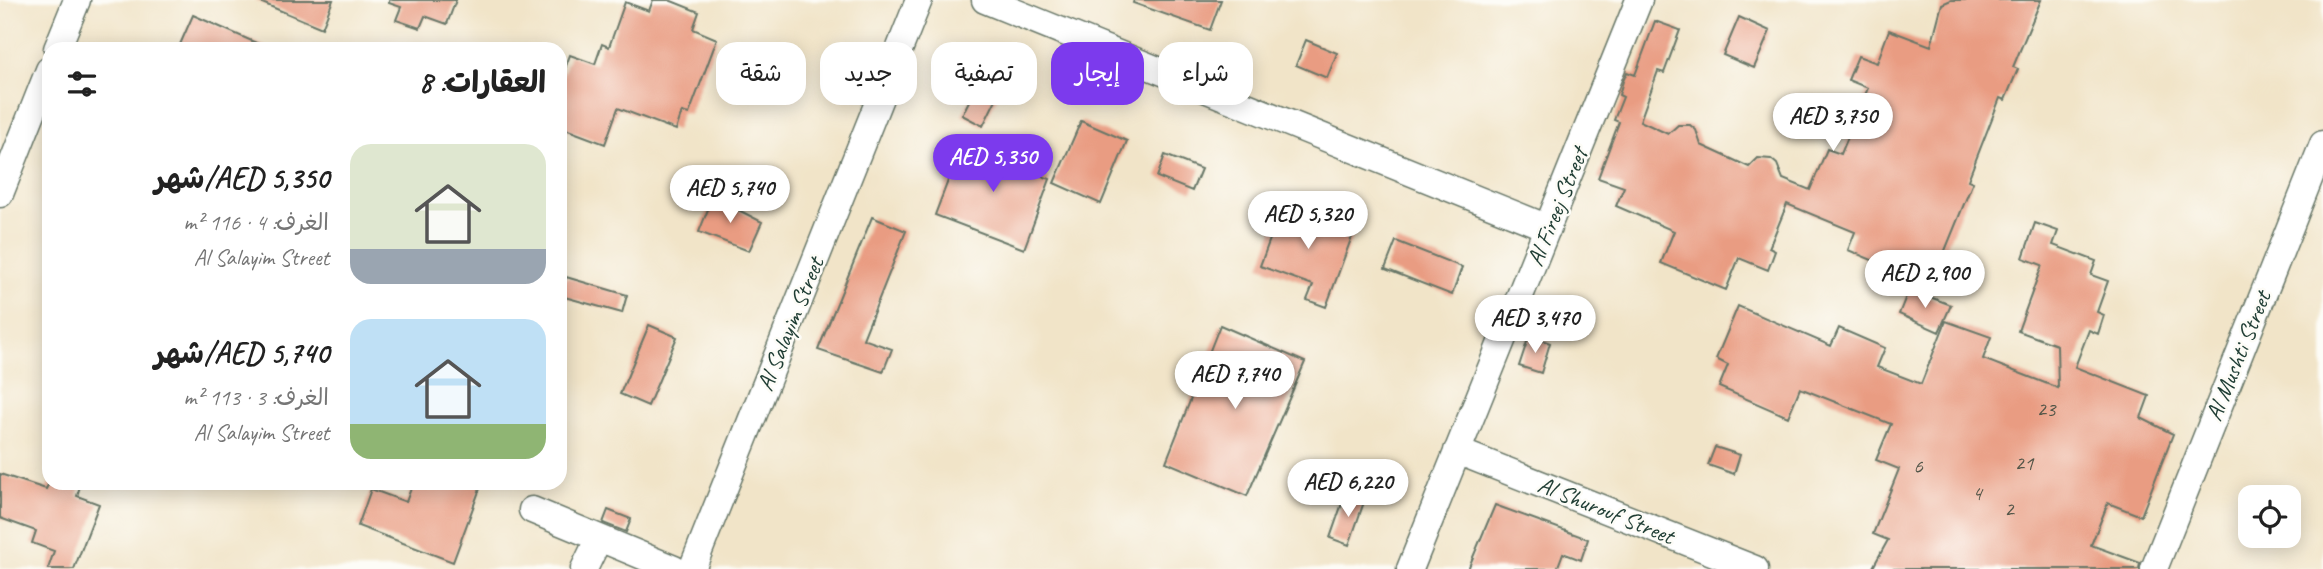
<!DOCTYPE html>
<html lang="ar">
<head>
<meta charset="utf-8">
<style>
  body { margin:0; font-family:Caveat,"Playpen Sans Arabic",sans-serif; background:#f2f2f2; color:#222; direction:rtl; height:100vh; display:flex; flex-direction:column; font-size:26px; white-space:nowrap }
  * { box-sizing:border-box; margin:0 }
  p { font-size:23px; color:#767676 }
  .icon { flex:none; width:38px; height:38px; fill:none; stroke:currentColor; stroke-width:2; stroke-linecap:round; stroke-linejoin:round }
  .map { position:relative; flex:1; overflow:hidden; direction:ltr }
  .details { position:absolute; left:42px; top:42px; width:525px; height:448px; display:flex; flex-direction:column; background:#fff; border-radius:21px; box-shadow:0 4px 18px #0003; direction:rtl }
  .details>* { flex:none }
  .hud { position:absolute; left:588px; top:42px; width:665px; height:63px; direction:rtl; display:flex; gap:14px }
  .fabs { position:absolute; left:2238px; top:485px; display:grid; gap:14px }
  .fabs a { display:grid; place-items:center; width:63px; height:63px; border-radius:14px; background:#fff; box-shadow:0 4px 18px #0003; font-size:35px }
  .price { position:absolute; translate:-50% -60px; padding:0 16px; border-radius:24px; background:#fff; color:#222; font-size:23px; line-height:46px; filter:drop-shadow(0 2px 4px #0008) }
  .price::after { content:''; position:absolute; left:50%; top:42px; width:21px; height:16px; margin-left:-10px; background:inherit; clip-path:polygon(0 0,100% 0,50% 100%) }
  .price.selected { background:#7c3aed; color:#fff }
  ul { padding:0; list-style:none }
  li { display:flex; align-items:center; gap:21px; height:175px; padding:0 21px }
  li span { display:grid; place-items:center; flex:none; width:196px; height:140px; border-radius:21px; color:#555 }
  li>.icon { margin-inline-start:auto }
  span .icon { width:84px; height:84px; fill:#fffc; stroke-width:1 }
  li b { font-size:30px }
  h2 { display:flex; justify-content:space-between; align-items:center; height:84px; padding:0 21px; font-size:30px }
  .pill { padding:0 24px; border-radius:21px; background:#fff; box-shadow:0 4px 18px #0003; font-size:24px; line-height:63px }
  .pill.selected { background:#7c3aed; color:#fff }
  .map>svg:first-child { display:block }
  .building { fill:#e99c82 }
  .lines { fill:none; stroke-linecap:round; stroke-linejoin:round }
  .street-casing { stroke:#687768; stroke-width:29 }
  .street { stroke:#fff; stroke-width:26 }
  .labels { text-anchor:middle; stroke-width:5; stroke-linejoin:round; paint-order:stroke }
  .number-label { font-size:21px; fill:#525548 }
  .street-label { font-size:24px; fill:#1f3d34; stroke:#fdfcf7 }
</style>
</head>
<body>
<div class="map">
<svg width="2323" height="569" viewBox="0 0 2323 569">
  <rect width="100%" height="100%" fill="#fdfcf7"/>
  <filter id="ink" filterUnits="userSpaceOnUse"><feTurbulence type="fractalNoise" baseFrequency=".0143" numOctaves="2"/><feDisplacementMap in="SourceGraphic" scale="14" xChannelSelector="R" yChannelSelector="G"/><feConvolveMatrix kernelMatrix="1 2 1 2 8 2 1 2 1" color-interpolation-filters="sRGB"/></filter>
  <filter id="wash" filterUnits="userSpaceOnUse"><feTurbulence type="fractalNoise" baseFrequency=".00686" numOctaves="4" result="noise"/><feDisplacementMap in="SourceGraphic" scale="28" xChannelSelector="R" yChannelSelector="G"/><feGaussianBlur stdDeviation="1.57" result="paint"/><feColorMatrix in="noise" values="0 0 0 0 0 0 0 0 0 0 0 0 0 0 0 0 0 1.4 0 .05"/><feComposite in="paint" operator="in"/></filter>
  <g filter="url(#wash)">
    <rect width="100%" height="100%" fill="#f1e4c8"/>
    <g id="blocks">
      <path class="building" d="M255,0h78l-11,28z
        M389,0h67l-9,24 -22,-8 -5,12 -24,-8 5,-13 -12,-4z
        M653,0h16l30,12 -6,17 24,10 -28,75 -7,-2 -6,18 -58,-22 -13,36 -45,-17v-45l10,-27 25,9 7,-20 7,3 16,-45 24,9z
        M1134,0h87l-11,30 -77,-27z
        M1951,0h90l-28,67 5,2 -13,31 -5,-2 -32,82 5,2 -42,103 -83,-35 7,-18 -68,-28 -18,44 6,3 -7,19 -29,-12 -13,32 -65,-27 13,-32 -58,-25 8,-19 -26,-9 21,-56 -5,-2 9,-23 -4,-2 4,-14 4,-9 8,3 20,-54 25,9 -16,43 -6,-2 -18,50 28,13 10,-9h12l6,5 5,15 48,22 9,-9 13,1 6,5 6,15 27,11 17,-41 14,5 27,-66 -20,-8 10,-24 19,7 12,-33 42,16 11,-42z
        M193,15l77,34h-92z
        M1739,17l31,14 -16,37 -31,-13z
        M1306,40l31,13 -10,25 -31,-13z
        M984,71l21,10 -22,45 -21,-11z
        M1081,121l46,20 -26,63 -47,-21z
        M965,136l55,21 -3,9 33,13 -26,70 -89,-34z
        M1165,155l36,14 -9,22 -35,-14z
        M713,197l49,25 -13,29 -50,-19z
        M1283,204l71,27 -28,76 -19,-7 6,-15 -53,-19z
        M872,217l34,14 -43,108 29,10 -9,23 -65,-22z
        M2035,223l23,8 -5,14 43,16 -5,14 17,6 -11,31 7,3 -6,19 -9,-4 -14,37 74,29 -8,22 32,16 -32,82 -33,-13 -17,42 49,18 -1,6h-267l16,-29 -15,-6 26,-65 -23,-9 15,-36 -91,-36 -12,29 -69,-30 9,-22 -12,-6 22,-53 93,40 8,-18 46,20 -8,19 44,17 25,-63 45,16 -8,22 75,29 -1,-43 -39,-14 24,-66 -19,-7z
        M1396,241l66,26 -10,28 -67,-26z
        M566,277l61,18 -5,18 -61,-17z
        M1909,289l42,16 -12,27 -40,-18z
        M649,325l28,12 -29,69 -28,-12z
        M1220,325l85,37 -58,134 -81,-34z
        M1529,336l21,7 -9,30 -22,-7z
        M1715,447l25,8 -6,19 -26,-9z
        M0,474l46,15 3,-6h32l-4,13 22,8 -25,65h-26l6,-18 -22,-8 4,-12 -36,-13z
        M413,483h69l-29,79 -95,-36 13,-37 35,13z
        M1346,492l19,7 -16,46 -19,-7z
        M1495,505l93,34 -7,21 -18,-7 -6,16h-89z
        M608,510l23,9 -5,13 -23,-9z"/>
    </g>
  </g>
  <g filter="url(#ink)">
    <use href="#blocks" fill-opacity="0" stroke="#687768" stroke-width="2"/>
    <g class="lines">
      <g class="street-casing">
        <path id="street" d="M985,0l563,228
          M57,49l20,-49
          M0,194l49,-124
          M1457,451l298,118
          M532,510l142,59
          M584,569l15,-31
          M692,569l227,-569
          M1410,569l229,-569
          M2154,569l169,-425"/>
      </g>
      <use href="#street" class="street"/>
    </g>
  </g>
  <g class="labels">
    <g class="number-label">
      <text x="2046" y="416">23</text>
      <text x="2024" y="470">21</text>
      <text x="1918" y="473">6</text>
      <text x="1977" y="500">4</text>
      <text x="2009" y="516">2</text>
    </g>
    <g class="street-label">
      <text transform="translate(1557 207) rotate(-68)" y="8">Al Fireej Street</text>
      <text transform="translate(790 324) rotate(-68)" y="8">Al Salayim Street</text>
      <text transform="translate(2238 356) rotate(-68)" y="8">Al Mushti Street</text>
      <text transform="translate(1606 510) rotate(22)" y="8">Al Shurouf Street</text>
    </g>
  </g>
</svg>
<div class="fabs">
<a><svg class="icon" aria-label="locate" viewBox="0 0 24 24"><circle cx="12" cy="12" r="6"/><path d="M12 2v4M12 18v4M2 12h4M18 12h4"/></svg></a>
</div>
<b class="price" style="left:1833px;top:153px">AED 3,750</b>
<b class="price selected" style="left:993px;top:194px">AED 5,350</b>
<b class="price" style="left:730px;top:225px">AED 5,740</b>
<b class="price" style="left:1308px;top:251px">AED 5,320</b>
<b class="price" style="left:1925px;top:310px">AED 2,900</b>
<b class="price" style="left:1535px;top:355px">AED 3,470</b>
<b class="price" style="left:1235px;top:411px">AED 7,740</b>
<b class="price" style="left:1348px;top:519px">AED 6,220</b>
<div class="hud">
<a class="pill">شراء</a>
<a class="pill selected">إيجار</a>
<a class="pill">تصفية</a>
<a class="pill">جديد</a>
<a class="pill">شقة</a>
</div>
<section class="details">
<h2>العقارات: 8<svg class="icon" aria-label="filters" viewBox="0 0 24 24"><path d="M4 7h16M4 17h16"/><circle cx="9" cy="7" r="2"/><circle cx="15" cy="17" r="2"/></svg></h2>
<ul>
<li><span style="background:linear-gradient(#dfe7d0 75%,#9aa5b1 0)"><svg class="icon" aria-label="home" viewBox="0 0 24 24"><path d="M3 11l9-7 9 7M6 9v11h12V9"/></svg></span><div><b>AED 5,350/شهر</b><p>الغرف: 4 · 116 m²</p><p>Al Salayim Street</p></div></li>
<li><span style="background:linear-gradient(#bfe0f5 75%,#8fb573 0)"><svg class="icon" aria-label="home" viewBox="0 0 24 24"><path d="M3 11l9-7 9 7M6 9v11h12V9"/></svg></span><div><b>AED 5,740/شهر</b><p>الغرف: 3 · 113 m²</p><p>Al Salayim Street</p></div></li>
</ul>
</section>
</div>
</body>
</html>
